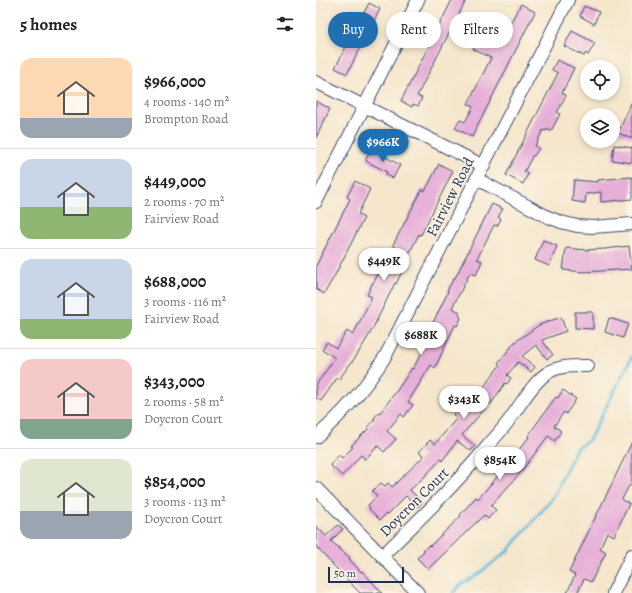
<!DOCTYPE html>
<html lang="en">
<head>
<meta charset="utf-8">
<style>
  body { margin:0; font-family:Alegreya,serif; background:#f6f6f6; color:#202124; height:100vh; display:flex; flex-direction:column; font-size:15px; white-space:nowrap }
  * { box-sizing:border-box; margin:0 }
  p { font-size:13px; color:#757577 }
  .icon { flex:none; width:22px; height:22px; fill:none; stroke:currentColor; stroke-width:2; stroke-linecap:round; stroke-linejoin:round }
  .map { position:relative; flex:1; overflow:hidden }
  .side { display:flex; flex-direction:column; background:#fff; width:316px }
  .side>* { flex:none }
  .top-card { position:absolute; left:12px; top:12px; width:244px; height:36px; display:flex; gap:8px }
  .fabs { position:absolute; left:264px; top:60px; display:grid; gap:8px }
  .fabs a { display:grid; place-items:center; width:40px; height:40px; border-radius:50%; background:#fff; box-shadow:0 2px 6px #0003; font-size:20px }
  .scale { position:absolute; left:12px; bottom:10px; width:76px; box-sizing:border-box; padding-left:4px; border:2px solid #1b2f5e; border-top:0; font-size:11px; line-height:14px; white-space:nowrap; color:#1b2f5e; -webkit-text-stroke:3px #fcf5e5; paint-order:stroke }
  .price { position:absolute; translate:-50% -34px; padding:0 9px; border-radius:14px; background:#fff; color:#222; font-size:13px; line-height:26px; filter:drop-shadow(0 1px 2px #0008) }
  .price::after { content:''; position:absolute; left:50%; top:24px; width:12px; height:9px; margin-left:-6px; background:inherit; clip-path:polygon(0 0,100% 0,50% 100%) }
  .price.current { background:#1f6fb2; color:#fff }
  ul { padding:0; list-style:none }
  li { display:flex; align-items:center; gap:12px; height:100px; padding:0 20px }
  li+li { border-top:1px solid #e0e0e0 }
  li span { display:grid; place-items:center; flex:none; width:112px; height:80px; border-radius:12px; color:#555 }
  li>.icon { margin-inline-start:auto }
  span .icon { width:48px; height:48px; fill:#fffc; stroke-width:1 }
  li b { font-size:17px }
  h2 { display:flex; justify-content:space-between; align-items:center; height:48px; padding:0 20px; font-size:17px }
  .pill { padding:0 14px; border-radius:18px; background:#fff; box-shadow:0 2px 6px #0003; font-size:14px; line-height:36px }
  .pill.current { background:#1f6fb2; color:#fff }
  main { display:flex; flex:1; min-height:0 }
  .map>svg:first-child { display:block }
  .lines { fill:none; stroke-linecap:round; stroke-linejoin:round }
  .stream { stroke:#5db8db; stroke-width:3 }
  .building { fill:#e6afd8 }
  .minor-casing { stroke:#3c4a6e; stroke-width:14 }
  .minor { stroke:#fff; stroke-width:12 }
  .labels { text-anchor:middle; stroke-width:3; stroke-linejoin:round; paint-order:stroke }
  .street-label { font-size:15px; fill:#1b2f5e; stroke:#fcf5e5 }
</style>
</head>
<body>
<main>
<section class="side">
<h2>5 homes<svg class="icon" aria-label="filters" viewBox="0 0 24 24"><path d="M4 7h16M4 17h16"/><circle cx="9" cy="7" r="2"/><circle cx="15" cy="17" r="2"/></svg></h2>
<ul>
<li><span style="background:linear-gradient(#ffd9b3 75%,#9aa5b1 0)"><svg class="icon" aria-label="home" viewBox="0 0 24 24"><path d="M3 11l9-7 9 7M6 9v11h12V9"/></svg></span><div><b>$966,000</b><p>4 rooms · 140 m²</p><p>Brompton Road</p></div></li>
<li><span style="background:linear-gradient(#c9d6e8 60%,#8fb573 0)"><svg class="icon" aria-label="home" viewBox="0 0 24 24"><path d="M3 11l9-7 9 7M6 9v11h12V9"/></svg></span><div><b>$449,000</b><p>2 rooms · 70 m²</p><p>Fairview Road</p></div></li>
<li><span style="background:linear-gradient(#c9d6e8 75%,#8fb573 0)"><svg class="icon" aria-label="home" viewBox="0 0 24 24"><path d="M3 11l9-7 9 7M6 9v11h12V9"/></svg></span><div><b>$688,000</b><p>3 rooms · 116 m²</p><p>Fairview Road</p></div></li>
<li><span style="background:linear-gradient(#f6c9c9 75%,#7fa58c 0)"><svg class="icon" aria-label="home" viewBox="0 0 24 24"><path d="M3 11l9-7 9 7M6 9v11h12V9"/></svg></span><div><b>$343,000</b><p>2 rooms · 58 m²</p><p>Doycron Court</p></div></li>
<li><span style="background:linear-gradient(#dfe7d0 65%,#9aa5b1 0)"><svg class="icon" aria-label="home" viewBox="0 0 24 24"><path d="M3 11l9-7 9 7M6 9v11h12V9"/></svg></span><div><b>$854,000</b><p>3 rooms · 113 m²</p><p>Doycron Court</p></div></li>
</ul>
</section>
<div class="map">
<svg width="316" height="593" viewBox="0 0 316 593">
  <rect width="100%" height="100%" fill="#fcf5e5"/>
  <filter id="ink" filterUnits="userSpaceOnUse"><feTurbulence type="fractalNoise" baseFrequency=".025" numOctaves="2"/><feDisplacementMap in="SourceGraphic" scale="8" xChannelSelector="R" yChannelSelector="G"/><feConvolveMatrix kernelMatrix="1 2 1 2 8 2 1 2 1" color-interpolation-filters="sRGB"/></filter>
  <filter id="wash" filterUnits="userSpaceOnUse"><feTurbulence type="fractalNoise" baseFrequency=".012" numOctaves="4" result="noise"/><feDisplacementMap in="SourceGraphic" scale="16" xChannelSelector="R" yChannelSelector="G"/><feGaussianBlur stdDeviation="0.9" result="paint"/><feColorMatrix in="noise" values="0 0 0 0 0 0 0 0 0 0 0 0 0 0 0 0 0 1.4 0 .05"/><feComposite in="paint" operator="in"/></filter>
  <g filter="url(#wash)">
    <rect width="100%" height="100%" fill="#f5e6cc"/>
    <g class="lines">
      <path class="stream" d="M137,593l7,-8 17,-10 31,-24 42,-50 6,-8 4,-11 16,-33 13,-9 43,-83"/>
    </g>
    <g id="blocks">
      <path class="building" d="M136,0h14l-47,92 -2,4 5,2 -4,8 -5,-2 -1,3 -11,-6z
        M53,3l11,6 -33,65 -12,-6z
        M205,4l14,8 -63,125 -17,-9 5,-8 5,2 8,-15 -5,-3 23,-46 -18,-9 16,-31 19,9z
        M268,6l15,6 -5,12 -14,-8z
        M256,31l23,12 -7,12 -2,-2 -2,3 -20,-10z
        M241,60l17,8 -12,25 4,2 -9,18 3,1 -9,17 -4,-2 -1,2 -3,-1 -8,16 4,2 -5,8 -1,-1 -9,17 4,2 -5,10 -17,-9 52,-102 -6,-3z
        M0,101l14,8 -14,29z
        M316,102v37l-14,-6z
        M298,145l18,3v15l-20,-3z
        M55,149l29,16 -7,13 -7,-3 1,-3 -21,-11v-2z
        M123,164l14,7 -32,64 -2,-1 -16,32 1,1 -8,17 -1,-1 -2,4 -21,43 -15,25 -18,24 -2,-1 -16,23 -5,-3v-13l19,-27 -13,-9 5,-7 9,6 11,-17 6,4 19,-38 -5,-2 6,-13h1l8,-16 5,3 10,-21 -4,-3 29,-56 3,2z
        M316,177v22l-31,3v-10l-15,2 -1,9 -13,-2 2,-21 24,2v-2z
        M39,181l15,8 -12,25 6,4 -29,57 -11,19 -8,-5v-23l34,-67 -3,-2z
        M176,204l11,5 -5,8 3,2 -4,7 -3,-1 -17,34 5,2 -6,14 -6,-2 -18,35 8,4 -2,2 2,1v2l1,1 -4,8 -2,-1 -20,43 -4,-3 -23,37 5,3 -9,12 -3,-3 -14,17 9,8 -12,13 -6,-6 -13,13 -4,-4 -19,21 -12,-11 9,-10 3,3 11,-11 -2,-1 18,-18 -1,-1 7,-8 -1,-1 5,-6 1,1 18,-24 14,-21 1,1 16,-30 -3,-2 22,-45h-1l2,-5 5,-9h1z
        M227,240l14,6 -8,20 -14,-6z
        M313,246l3,23 -48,3 -21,-2 3,-22 20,2 19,-1z
        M259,312h18v17l-18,-1z
        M245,317l5,14 -24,9 11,15 -6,4 -11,-14 -14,11 13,11 -4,5 -13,-10 -11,13 4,3 -4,6 -2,-1 -14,21 -1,-1 -28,32 13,11 -4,5 -14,-10 -15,20 -1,-2 -17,18 -14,13 12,12 -4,5 -12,-11 -18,18 -1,-1 -7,7 -11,-11 1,-1 -2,-3 9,-9 -5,-5 9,-8 4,3 3,-3 4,4 32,-31 -5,-4 11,-12 5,4 22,-26 -4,-3 9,-11 5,3 15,-20 1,1 17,-23 -2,-2 17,-21 24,-17z
        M293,318l19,6 -5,14 -18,-6z
        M247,390l13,9 -10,15 -2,-2 -10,14 7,5 -6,10 -7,-5 -27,36 -30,34 5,4 -8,9 -4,-4 -56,54 -11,-11 7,-7 -1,-1 6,-5 1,1 31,-30 -1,-1 16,-18 2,2 25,-29 26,-33 -1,-1 19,-27 9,-12 2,1z
        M316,442v43l-2,-1 -8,15 1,1 6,4 -15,32 -7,-4 -7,16 6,4 -15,30 -7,-3 -7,14h-10l8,-18 -6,-3z
        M22,525l5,4 -12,12 19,17 -1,1 12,13 1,-1 20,22h-22l-44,-46v-21l10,10z"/>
    </g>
  </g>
  <g filter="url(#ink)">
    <use href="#blocks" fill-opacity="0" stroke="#3c4a6e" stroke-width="1"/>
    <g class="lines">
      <g class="minor-casing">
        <path id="minor" d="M0,82l168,84
          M161,179l71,38 13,5 16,4 16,1 39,-3
          M0,202l102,-202
          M0,437c28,-24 51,-51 70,-82l182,-355
          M0,488l102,105
          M66,556c36,-35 71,-69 103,-107 8,-9 15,-17 22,-26 11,-14 27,-43 42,-51 12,-7 26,-6 39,-6
          M297,593l19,-38"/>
      </g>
      <use href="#minor" class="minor"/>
    </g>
  </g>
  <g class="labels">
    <g class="street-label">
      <text transform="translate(134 197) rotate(-63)" y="5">Fairview Road</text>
      <text transform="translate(98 502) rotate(-45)" y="5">Doycron Court</text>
    </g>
  </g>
</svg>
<div class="fabs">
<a><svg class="icon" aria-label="locate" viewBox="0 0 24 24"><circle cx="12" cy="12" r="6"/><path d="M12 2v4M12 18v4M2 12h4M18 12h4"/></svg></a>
<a><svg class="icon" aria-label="layers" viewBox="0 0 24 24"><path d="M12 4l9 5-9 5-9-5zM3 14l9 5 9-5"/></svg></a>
</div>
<div class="scale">50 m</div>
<b class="price current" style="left:67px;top:163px">$966K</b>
<b class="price" style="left:68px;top:282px">$449K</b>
<b class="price" style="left:105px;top:356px">$688K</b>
<b class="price" style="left:148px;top:420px">$343K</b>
<b class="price" style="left:184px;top:481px">$854K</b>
<div class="top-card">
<a class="pill current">Buy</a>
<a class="pill">Rent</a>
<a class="pill">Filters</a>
</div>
</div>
</main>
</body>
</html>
